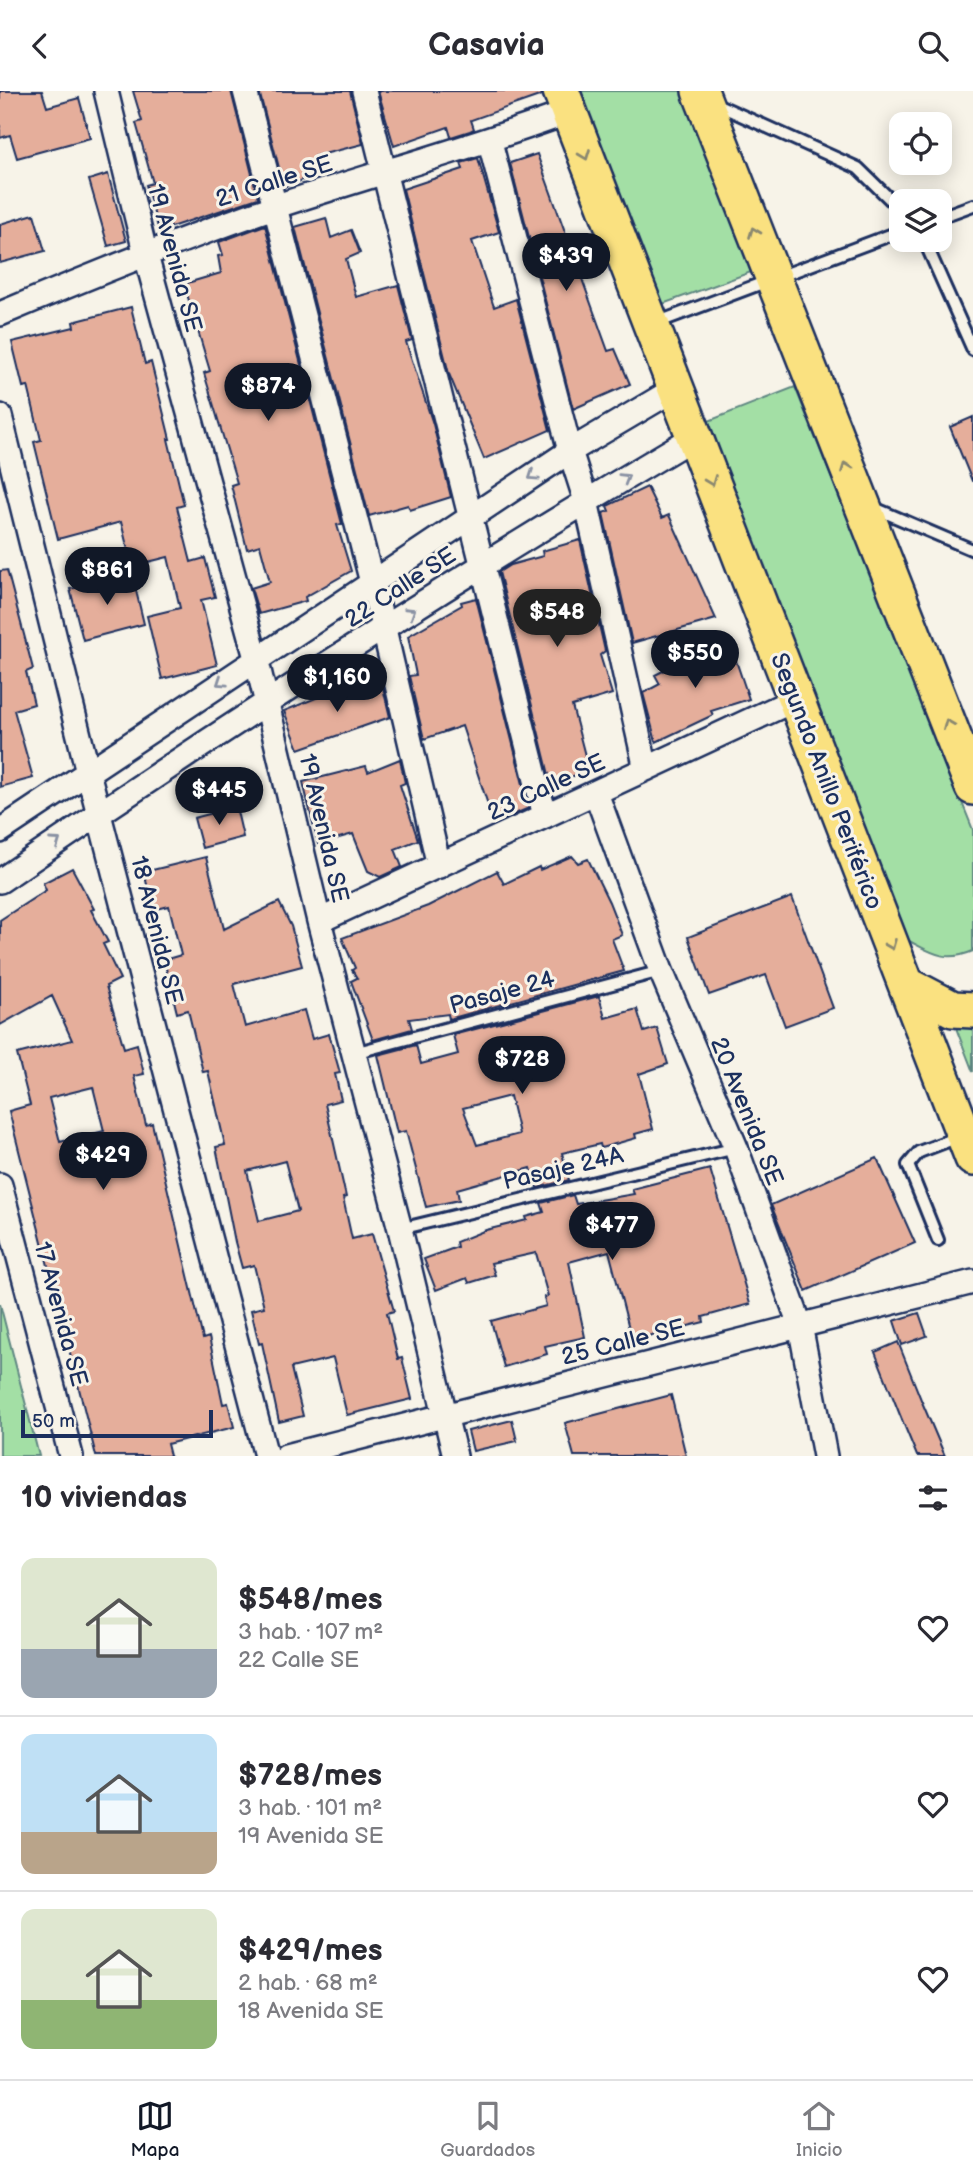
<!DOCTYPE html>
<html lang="es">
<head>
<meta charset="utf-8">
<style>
  body { margin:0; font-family:"Balsamiq Sans",sans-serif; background:#f2f2f3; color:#2b2b33; height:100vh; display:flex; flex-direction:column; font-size:26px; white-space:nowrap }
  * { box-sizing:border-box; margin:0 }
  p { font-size:23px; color:#7c7c81 }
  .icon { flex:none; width:38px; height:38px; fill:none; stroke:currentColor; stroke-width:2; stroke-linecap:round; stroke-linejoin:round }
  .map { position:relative; height:1365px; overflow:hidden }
  .drawer { display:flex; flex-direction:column; background:#fff; flex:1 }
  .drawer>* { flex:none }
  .fabs { position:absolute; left:889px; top:21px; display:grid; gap:14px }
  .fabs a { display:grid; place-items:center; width:63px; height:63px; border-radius:14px; background:#fff; box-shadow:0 4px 18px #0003; font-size:35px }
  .scale { position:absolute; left:21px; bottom:18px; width:192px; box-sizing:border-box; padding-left:7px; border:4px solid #1b2f5e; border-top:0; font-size:19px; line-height:24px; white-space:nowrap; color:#1b2f5e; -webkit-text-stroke:5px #f7f3e8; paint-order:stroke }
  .price { position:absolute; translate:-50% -60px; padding:0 16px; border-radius:24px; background:#111827; color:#fff; font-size:23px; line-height:46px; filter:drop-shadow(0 2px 4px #0008) }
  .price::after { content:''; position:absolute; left:50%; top:42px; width:21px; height:16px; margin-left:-10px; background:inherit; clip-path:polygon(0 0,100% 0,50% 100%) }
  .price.selected { background:#222; color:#fff }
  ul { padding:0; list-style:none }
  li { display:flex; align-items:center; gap:21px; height:175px; padding:0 21px }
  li+li { border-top:2px solid #e1e1e2 }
  li span { display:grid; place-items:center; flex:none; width:196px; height:140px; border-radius:14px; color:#555 }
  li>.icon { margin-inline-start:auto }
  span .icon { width:84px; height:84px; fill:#fffc; stroke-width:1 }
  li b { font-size:30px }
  h2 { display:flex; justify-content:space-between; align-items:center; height:84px; padding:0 21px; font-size:30px }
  header { display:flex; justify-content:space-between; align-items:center; height:91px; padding:0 21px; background:#fff; font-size:32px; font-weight:700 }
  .dock { display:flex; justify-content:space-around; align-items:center; height:98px; border-top:2px solid #e1e1e2; background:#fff; font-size:19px; color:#7c7c81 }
  .dock a { display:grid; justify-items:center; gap:4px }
  .dock .selected { color:#111827 }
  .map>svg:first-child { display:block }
  .green { fill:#a3dfa5; stroke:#5f8782; stroke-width:2 }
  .building { fill:#e5ae9b; stroke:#1b2f5e; stroke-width:2; fill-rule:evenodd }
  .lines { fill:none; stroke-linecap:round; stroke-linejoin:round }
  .service-casing { stroke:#1b2f5e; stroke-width:16 }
  .minor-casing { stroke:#1b2f5e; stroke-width:28 }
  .primary-casing { stroke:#1b2f5e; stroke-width:40 }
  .service { stroke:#f7f3e8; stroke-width:10 }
  .minor { stroke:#f7f3e8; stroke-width:23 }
  .primary { stroke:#fae180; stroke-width:35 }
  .oneway { stroke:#8a886f }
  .oneway2 { stroke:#8991a3 }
  .labels { text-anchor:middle; stroke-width:6; stroke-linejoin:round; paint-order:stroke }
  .street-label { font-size:24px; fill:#1b2f5e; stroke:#f7f3e8 }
</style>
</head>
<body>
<header><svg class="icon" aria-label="back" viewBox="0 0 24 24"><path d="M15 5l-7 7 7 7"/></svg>Casavia<svg class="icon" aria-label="search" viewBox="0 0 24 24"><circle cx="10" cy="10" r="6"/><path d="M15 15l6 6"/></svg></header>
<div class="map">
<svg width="973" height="1365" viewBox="0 0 973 1365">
  <rect width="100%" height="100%" fill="#f7f3e8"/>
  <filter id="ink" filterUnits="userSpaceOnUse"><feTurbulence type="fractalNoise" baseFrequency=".0143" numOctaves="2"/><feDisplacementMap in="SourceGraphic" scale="14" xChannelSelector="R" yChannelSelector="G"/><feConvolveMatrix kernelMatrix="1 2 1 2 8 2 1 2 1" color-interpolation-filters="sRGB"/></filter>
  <g filter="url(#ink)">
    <path class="green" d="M572,0h112l70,180 -97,35z
      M795,296l178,443v121c-30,13 -43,0 -70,-13l-197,-516z
      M953,929l20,10v42z
      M0,1213l39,152h-39z"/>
    <path class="building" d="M0,0h42l5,16 32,-9 11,40 -73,20 -7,-23 -10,3z
      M133,0h98l27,107 -99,33 -13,-46 7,-2 -17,-60 6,-2z
      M259,0h91l13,53 -47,12 6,17 -38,14z
      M378,0h163l1,4 -71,25 3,9 -4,2 -19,6 -3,-10 -54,19z
      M537,63l71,197 7,-2 15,35 -57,25 -63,-246z
      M478,67l21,74 -27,9 22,66 22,-8 34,131 -66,29 -35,-85 -46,-185 60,-20 -2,-6z
      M108,83l18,67 -18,5 -19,-66z
      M34,123l11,37 -45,12v-39z
      M326,127l5,20 20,-8 9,23 -14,6 10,38 42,-12 14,55 -6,2 27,82 18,73 -41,13 -2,-5 -39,11 -74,-289z
      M265,134l77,299 -5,1 14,46 -46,26 1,4 -47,13 -8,-26 19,-6 -10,-37 -13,4 -16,-64 6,-2 -33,-110 6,-2 -26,-87 37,-11 -3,-17 5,-1 -4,-13z
      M131,216l14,57 6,-2 19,77h-2l16,66 -7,2 14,55 14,-4 10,39 -14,3 16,65 -55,14 -15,-63 33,-8 -12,-51 -36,9 -11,-44 -63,17 -24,-97 7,-2 -13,-54 -5,1 -11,-45 62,-15 -1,-5z
      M973,326v64h-1l-22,-54z
      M647,396l15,31 7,-3 47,104 -84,24 -29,-130 6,-2 -2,-5z
      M580,449l25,111 -5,4 12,39 -40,12 17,65 -38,12 -52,-211 11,-7 33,-9 -1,-5z
      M7,479l26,99 -7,3 8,32 -20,6 19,68 -33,9v-216z
      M132,483l12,50 -61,16 -13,-51z
      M476,507l53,210 -35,15 -32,-97 -38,13 -15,-63 7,-1 -8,-39 54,-31 -1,-3z
      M724,549h5l20,59 -38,12 2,4 -57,27 -13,-49 17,-9 -5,-9z
      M370,593l1,2 11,-2 8,33 -91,32 -15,-38 49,-20 2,5z
      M400,668l5,24 -5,2 18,55 -23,9 7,18 -22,10 -12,-6 -15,-37 -35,10 -15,-62 63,-16 2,6z
      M236,716l7,30 -41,11 -8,-30z
      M572,765l6,7 10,-4 21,43 13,33 -10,4 12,32 -175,48 -1,-5 -39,5 3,10 -39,11 -22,-59 6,-3 -5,-8 3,-2 -13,-30 86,-32 69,-35 7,13 35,-17 1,3z
      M206,766l18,72 55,-27 12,24 11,40 -68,18 11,43 59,-17 8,29 17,-5 11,39 -5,1 6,26 -16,4 21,93 -3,1 9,41 20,-5 22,77 -7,2 11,46 4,-1 10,41 -65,16 -14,-57 -42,10 12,48 -24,6 -17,-79 -3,1 -8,-34 13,-3 -10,-42 -12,3 -7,-26 -19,-95 9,-2 -17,-74 -5,1 -15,-62 -11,3 -13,-53 17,-5 -12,-49 -16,4 -9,-38zM285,1070l13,50 -39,10 -12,-50z
      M72,777l22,41 -3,1 17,32 -5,2 17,35 -14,7 18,62 13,-4 7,30 -10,2 12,49 6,-2 51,216 6,-2 14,67 5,-1 6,24 -67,17 3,12h-74l-87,-345 21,-6 -13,-51 55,-14 -20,-44 -52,29v-105l46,-30 -3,-7zM93,996l11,44 -44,11 -11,-44z
      M792,806l41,111 -48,18 -19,-51 -57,20 -21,-58z
      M599,905l6,22 32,-9 7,23 13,-4 11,36 -29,10 14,55 -18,5 1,4 -35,10 -1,-4 -38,9 7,27 -32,8 -6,-20 -74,21 2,11 -33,7 -20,-76 -9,2 -19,-78 38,-10 5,19 37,-10 -5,-19zM510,1005l9,38 -42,11 -14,-37z
      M877,1067l38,85 -109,48 -35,-86z
      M710,1078l40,135 -47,13 1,5 -72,18 -23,-89 -40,11 16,75 -40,9 2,8 -43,13 -13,-46 55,-15 -2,-9 4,-1 -12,-43 -45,10 4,12 -26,8 -2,-5 -31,12 -12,-31 33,-12 -1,-5 30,-12 41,-10 -1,-3 18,-5 -3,-9 32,-8 3,9 58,-10 -2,-5z
      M919,1222l8,23 -25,9 -8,-24z
      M898,1251l24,60 23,54h-28l-17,-41 -25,-63z
      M671,1304l15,61h-112l-9,-33z
      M512,1329l5,21 -44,10 -5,-20z"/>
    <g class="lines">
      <g class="service-casing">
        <path id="service" d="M714,12l144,65 43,42
          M940,126l33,-12
          M924,149l49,110
          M656,232l245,-92
          M872,416l101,43
          M354,962l307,-82
          M400,1138l336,-81
          M938,1149l-30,-75 11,-13 42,-16"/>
      </g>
      <g class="minor-casing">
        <path id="minor" d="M106,0l39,161 111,406 63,263 81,308 55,227
          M245,0l139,538 55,237
          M364,0l181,725
          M490,51l80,309 16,50 60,268
          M0,223c90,-38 179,-74 271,-106 99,-33 200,-60 298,-96
          M0,325l88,356 178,684
          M596,702l65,178 75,177 64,177 25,131
          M0,740l570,-380 105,-62
          M0,790c226,-155 458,-304 694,-444
          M319,830l475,-221
          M0,1094l71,271
          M286,1365l687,-174"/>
      </g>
      <g class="primary-casing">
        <path id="primary" d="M561,0l412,1067
          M700,0l273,696
          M907,894l46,24 20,1"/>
      </g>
      <use href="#service" class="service"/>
      <use href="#minor" class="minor"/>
      <use href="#primary" class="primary"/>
    </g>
    <defs><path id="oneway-chevron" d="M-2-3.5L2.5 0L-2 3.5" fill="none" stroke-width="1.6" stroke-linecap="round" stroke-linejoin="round" transform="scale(1.75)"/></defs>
    <g class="oneway">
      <use href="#oneway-chevron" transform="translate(585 64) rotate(69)"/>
      <use href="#oneway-chevron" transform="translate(754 141) rotate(-111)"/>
      <use href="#oneway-chevron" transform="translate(846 376) rotate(-111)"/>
      <use href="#oneway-chevron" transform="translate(711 390) rotate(69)"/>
      <use href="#oneway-chevron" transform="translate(948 633) rotate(-112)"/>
      <use href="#oneway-chevron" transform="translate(891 854) rotate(68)"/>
    </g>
    <g class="oneway2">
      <use href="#oneway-chevron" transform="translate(533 385) rotate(146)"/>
      <use href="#oneway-chevron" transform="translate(625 387) rotate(-31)"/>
      <use href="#oneway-chevron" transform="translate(411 521) rotate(-33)"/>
      <use href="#oneway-chevron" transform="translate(221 591) rotate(146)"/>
      <use href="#oneway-chevron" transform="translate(56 751) rotate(-35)"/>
    </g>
  </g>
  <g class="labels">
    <g class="street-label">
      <text transform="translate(274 90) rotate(-18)" y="8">21 Calle SE</text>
      <text transform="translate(175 167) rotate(75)" y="8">19 Avenida SE</text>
      <text transform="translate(400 496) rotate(-33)" y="8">22 Calle SE</text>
      <text transform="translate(827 690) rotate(69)" y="8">Segundo Anillo Periférico</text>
      <text transform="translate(546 696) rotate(-25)" y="8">23 Calle SE</text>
      <text transform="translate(324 737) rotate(77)" y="8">19 Avenida SE</text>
      <text transform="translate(157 839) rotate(76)" y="8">18 Avenida SE</text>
      <text transform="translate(502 901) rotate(-15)" y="8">Pasaje 24</text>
      <text transform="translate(747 1020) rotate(68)" y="8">20 Avenida SE</text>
      <text transform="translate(563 1077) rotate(-13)" y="8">Pasaje 24A</text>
      <text transform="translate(61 1223) rotate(75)" y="8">17 Avenida SE</text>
      <text transform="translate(623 1251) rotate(-14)" y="8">25 Calle SE</text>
    </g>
  </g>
</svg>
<div class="fabs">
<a><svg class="icon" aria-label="locate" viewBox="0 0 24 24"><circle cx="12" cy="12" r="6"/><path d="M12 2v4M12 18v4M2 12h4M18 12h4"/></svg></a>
<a><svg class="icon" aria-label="layers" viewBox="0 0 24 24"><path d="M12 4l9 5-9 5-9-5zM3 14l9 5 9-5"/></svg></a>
</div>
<div class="scale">50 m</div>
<b class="price" style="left:566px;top:202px">$439</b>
<b class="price" style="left:268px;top:332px">$874</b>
<b class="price" style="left:107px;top:516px">$861</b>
<b class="price selected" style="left:557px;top:558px">$548</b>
<b class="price" style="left:695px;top:599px">$550</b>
<b class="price" style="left:337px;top:623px">$1,160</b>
<b class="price" style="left:219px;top:736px">$445</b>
<b class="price" style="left:522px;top:1005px">$728</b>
<b class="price" style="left:103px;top:1101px">$429</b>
<b class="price" style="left:612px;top:1171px">$477</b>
</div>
<section class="drawer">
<h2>10 viviendas<svg class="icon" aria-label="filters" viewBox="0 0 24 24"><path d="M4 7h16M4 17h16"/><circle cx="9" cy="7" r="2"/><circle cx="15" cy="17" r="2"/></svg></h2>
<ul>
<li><span style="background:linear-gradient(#dfe7d0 65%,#9aa5b1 0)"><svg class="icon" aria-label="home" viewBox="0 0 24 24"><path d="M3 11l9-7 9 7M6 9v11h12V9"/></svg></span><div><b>$548/mes</b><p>3 hab. · 107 m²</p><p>22 Calle SE</p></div><svg class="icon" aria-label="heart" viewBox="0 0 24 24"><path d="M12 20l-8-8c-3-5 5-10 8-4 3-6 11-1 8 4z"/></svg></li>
<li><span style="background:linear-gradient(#bfe0f5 70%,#b9a48a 0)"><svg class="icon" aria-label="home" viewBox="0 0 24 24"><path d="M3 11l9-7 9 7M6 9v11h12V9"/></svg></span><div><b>$728/mes</b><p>3 hab. · 101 m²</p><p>19 Avenida SE</p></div><svg class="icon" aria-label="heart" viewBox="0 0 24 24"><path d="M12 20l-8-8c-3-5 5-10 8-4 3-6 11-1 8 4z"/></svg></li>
<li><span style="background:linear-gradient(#dfe7d0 65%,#8fb573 0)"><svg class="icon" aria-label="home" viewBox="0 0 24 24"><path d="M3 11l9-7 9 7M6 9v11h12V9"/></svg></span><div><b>$429/mes</b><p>2 hab. · 68 m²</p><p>18 Avenida SE</p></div><svg class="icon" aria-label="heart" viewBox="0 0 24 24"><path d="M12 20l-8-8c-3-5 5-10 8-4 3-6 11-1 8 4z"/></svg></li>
</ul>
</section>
<nav class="dock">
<a class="selected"><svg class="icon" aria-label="map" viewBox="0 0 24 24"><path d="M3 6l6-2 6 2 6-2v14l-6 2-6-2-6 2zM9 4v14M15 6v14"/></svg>Mapa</a>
<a><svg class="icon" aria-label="saved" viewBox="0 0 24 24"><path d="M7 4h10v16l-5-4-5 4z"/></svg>Guardados</a>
<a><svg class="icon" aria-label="home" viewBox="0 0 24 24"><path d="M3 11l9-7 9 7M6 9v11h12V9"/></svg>Inicio</a>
</nav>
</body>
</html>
